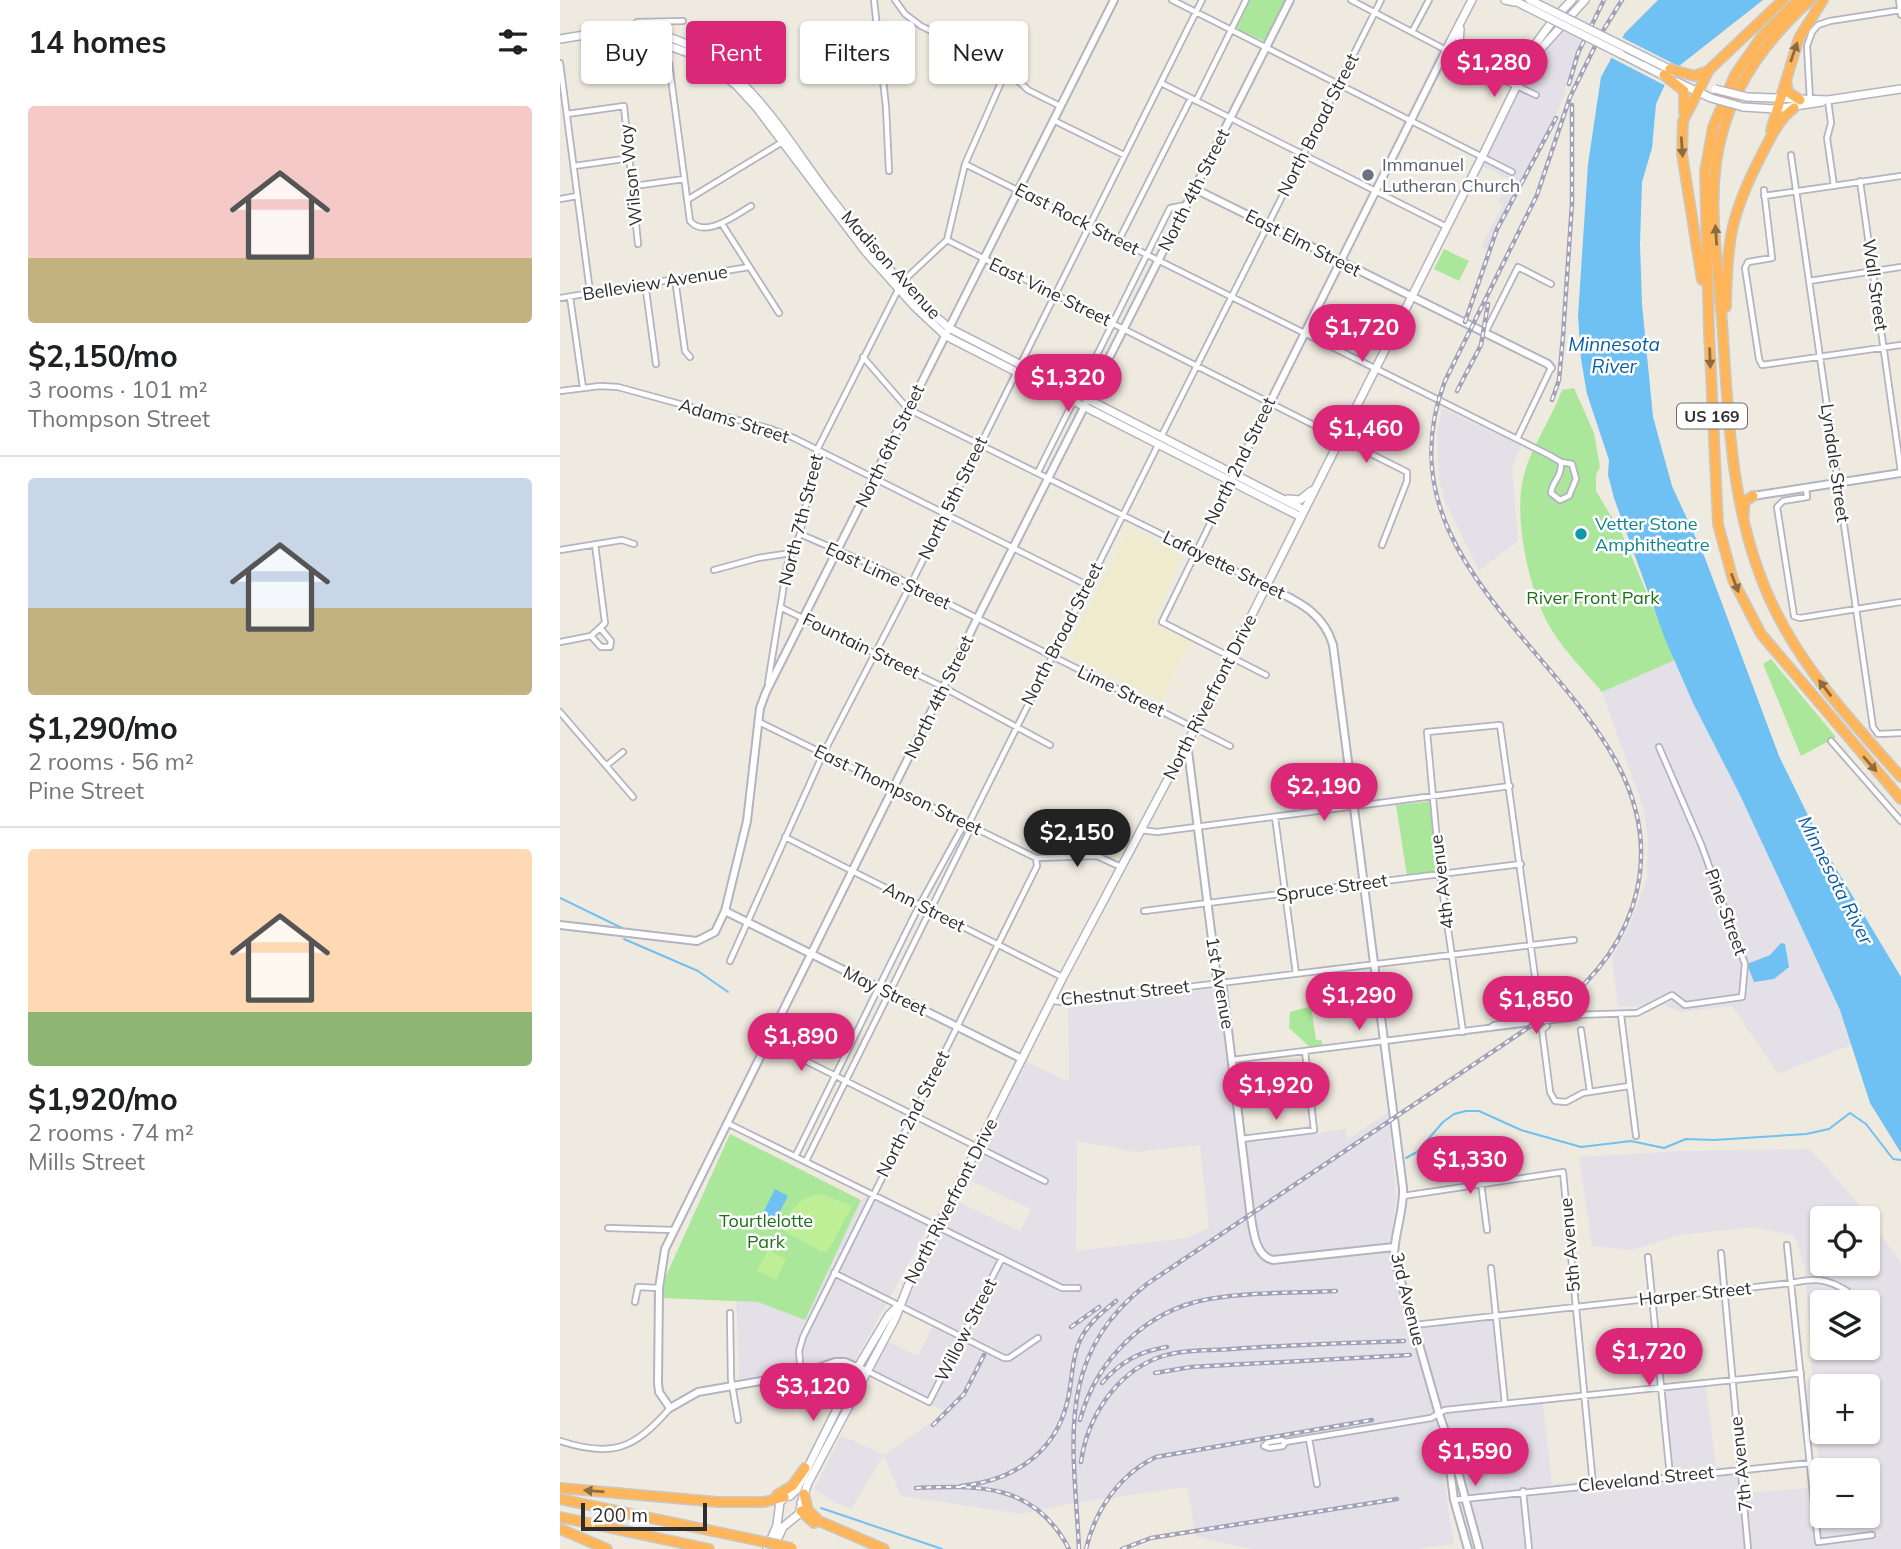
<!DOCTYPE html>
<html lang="en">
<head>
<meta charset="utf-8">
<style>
  body { margin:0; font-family:Mulish,sans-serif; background:#f6f6f6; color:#202124; height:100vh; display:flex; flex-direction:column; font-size:26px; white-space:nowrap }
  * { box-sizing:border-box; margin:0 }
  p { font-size:23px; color:#757577 }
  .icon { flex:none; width:38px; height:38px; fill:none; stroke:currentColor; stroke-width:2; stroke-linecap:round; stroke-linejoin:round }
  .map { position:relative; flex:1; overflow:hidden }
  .sheet { display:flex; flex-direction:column; background:#fff; width:560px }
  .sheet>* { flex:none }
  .banner { position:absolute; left:21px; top:21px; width:665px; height:63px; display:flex; gap:14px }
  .buttons { position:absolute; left:1250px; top:1206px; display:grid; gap:14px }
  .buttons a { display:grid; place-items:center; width:70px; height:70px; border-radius:7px; background:#fff; box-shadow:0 2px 5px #0004; font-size:35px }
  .scale { position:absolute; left:21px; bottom:18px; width:126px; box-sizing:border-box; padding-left:7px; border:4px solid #2d2d2d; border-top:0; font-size:19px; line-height:24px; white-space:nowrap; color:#2d2d2d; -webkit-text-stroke:5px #fff; paint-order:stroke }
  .price { position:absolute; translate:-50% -60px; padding:0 16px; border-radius:24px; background:#db2777; color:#fff; font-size:23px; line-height:46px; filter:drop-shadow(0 2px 4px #0008) }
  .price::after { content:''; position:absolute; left:50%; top:42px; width:21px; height:16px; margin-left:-10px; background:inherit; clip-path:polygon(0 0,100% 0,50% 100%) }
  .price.current { background:#222; color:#fff }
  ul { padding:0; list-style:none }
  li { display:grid; align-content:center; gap:14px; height:371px; padding:0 28px }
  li+li { border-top:2px solid #e0e0e0 }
  li span { display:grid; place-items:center; height:217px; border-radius:7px; color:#555 }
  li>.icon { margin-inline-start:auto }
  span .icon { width:126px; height:126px; fill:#fffc; stroke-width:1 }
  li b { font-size:30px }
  h2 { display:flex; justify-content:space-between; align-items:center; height:84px; padding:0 28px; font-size:30px }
  .pill { padding:0 24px; border-radius:7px; background:#fff; box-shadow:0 2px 5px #0004; font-size:24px; line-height:63px }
  .pill.current { background:#db2777; color:#fff }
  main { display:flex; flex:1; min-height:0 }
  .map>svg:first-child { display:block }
  .industrial { fill:#e3e0e7; fill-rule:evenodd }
  .education { fill:#f0eace }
  .green { fill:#abe79a }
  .pitch { fill:#beee96 }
  .water { fill:#6fc0f3 }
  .pier { fill:#efeadf }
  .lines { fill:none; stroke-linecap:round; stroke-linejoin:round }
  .stream { stroke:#6fc0f3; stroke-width:2 }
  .minor-casing { stroke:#b3b3c1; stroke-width:8 }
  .tertiary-casing { stroke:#b3b3c1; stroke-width:10 }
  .secondary-casing { stroke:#b3b3c1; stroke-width:10 }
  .motorway-casing { stroke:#c8c8c8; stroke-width:12 }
  .minor { stroke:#fff; stroke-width:4.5 }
  .tertiary { stroke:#fff; stroke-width:6 }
  .secondary { stroke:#fff; stroke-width:7 }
  .motorway { stroke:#ffb65a; stroke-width:9 }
  .rail-casing { stroke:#a1a2b8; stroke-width:4.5 }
  .rail { stroke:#fff; stroke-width:2; stroke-dasharray:5; stroke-linecap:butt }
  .secondary-bridge-casing { stroke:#b3b3c1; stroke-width:10; stroke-linecap:butt }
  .motorway-bridge-casing { stroke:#c8c8c8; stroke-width:12; stroke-linecap:butt }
  .secondary-bridge { stroke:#fff; stroke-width:7 }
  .motorway-bridge { stroke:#ffb65a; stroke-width:9 }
  .oneway { fill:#8c6b41 }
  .worship-dot { fill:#6b7280; stroke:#fff; stroke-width:2.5 }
  .culture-dot { fill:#0f9aa8; stroke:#fff; stroke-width:2.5 }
  .labels { text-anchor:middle; stroke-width:5; stroke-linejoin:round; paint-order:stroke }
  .shield { fill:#fff; stroke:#6c6c6c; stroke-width:2 }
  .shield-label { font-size:16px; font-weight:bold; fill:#2d2d2d }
  .street-label { font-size:18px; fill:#2d2d2d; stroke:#fff }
  .worship-label { font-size:18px; fill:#5b616d; stroke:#fff; text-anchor:start }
  .culture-label { font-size:18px; fill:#0d838f; stroke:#fff; text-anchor:start }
  .park-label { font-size:18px; fill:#1f6f18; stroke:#fff }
  .water-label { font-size:19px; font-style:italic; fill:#095ca5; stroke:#fff }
</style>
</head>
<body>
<main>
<section class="sheet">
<h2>14 homes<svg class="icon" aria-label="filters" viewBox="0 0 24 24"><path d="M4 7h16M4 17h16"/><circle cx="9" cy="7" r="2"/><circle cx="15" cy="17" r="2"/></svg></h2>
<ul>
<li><span style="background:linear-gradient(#f6c9c9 70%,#c2b280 0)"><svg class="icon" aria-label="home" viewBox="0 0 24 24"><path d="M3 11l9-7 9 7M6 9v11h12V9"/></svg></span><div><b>$2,150/mo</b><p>3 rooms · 101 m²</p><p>Thompson Street</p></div></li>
<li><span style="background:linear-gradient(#c9d6e8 60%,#c2b280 0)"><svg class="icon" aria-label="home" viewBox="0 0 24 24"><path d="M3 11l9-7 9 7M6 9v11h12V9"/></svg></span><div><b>$1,290/mo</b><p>2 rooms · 56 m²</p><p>Pine Street</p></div></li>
<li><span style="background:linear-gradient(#ffd9b3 75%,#8fb573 0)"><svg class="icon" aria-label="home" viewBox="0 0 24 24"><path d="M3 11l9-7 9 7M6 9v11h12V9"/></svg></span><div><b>$1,920/mo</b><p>2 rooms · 74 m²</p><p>Mills Street</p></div></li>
</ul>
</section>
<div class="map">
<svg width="1341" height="1549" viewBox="0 0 1341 1549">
  <rect width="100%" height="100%" fill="#efeadf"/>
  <path class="industrial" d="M1002,28l19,10 -18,60 -22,53 -51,99 -9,-3 22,-43 -5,-2 11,-23 -27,-13 41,-81z
    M882,408l79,38 -9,21 6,74 -39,30 -34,-70 -6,-22 -2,-45z
    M1115,660l13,1 173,380 -83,33 -46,-68 -52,6 -18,-8 -44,3 -6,-49 18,-34 17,-46 1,-38 -4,-30 -42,-118z
    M658,988l29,216 6,-4 -8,-58 101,-13 1,10 41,-26 8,83 -6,49 49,177 8,80 7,42 -37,5h-165l-56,-12 -9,-50 -119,17 -47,10 -120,-18 -17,-41 -33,54 -15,-6 -22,-14 27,-54 43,20 62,-43 -80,-39 21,-32 31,15 15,-30 -32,-16 53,-110 66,31 11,-22 -66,-31 60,-117 44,21 -1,-74zM517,1141l58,11 65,-7 9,83 -23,10 -110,13z
    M1250,1149l49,55 42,59v286h-419l-30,-113 -37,-114 77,-8 9,87 41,-4 10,87 114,-10 -9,-90 48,-5 11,89 27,-2 3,27 74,-6 -15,-219 -10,-32 -41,-9 -74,8 -48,15 -40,-4 -13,-89 103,-6zM1262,1218h45v46h-45zM1262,1302h45v46h-45zM1262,1386h45v46h-45zM1262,1470h45v46h-45z
    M309,1194l60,32 -79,144 -1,-3 -7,-2 -35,10 -67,9 -4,-83 22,1 47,18 56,-120z"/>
  <path class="education" d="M569,527l53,28 -29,69 37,17 -28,60 -96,-47z"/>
  <path class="green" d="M690,0h35l-21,41 -28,-12z
    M884,249l25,12 -10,20 -25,-12z
    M1014,388l20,45 6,34 -4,8v16l26,43 53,126 -73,32c-19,-23 -43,-46 -56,-72 -18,-37 -32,-101 -23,-141 7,-31 28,-59 39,-89z
    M1211,659l65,78 -35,19 -38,-92z
    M873,801l4,72 -30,3 -11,-71z
    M751,1006l5,34h5l2,6 -13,1 -21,-19 1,-16z
    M170,1134l131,66 -56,120 -47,-18 -96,-4 4,-22z"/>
  <path class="pitch" d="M261,1194l31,12 -24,45 -6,1 -41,-23c10,-20 18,-32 40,-35z
    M208,1250l18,9 -10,21 -19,-9z"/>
  <path class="water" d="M1098,0h105l-84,66 -11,12 -12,26 -4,44 -10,34 -2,62 2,60 11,113 19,69 33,72 74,198 46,94 76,127v176l-31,-50 -30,-93 -101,-217 -46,-90 -28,-64 -51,-141 -6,-23 1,-15 -22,-66 -6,-35 -3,-43 10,-152 13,-87 24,-44z
    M1221,943l4,1 4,23 -15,12 -20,3 -7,-18 23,-9z
    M215,1189l13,7 -14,27 -13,-6z"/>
  <path class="pier" d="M1059,36l63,32 -14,19 -60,-31z"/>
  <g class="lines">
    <path class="stream" d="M0,898l64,31
      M64,939l74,32 30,21
      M846,1158l11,-6 26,-30 11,-8 12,-3h13l42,19 60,17 50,-6 33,7 22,-9 28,1 92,-6 23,-5 21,-16 16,11 27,35 8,1
      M261,1508l121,41"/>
    <g class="minor-casing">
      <path id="minor" d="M314,0l12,107 3,64
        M335,0l10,14 16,12 80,39 27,25 32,16
        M612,0l340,172
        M791,0l95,50
        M1339,0l2,15
        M852,32l17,-32
        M73,33l4,-11 46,-1
        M0,63l30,229
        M109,63l21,158c15,18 46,-6 61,-15
        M601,83l286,144
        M957,86l19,9
        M1250,100l-3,-54 5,-14 6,-7 12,-4 71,-11
        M1268,100l3,23 -4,15 7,48
        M636,101l50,-101
        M7,114l57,-8 14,138
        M493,120l71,35
        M1231,155l82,572 5,7 23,-1
        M405,164l584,291 12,7c1,16 -9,19 -10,31l9,7 9,-4 7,-17 -4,-15 -11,-2
        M14,166l57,-8
        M1300,181l41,291
        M74,186l50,-7
        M1204,190l8,68 -24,4 -3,6 14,91 3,6 139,-20
        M1204,196l137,-20
        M0,199l17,-3
        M127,200l97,-59
        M162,224l57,89
        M387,240l460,232v9l-25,64
        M559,240l72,-142
        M115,279l10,72 5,6
        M1249,281l92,-14
        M85,283l11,81
        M10,297l13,91
        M0,298l189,-31
        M925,333l33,-66 33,17
        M303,357l45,52 358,177
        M0,391l40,-5 18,1 153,42 23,9 293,147
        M517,395l93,-187 16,-3
        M601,437l220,-437
        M957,439l34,-71
        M478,472l35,-70
        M671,481l-69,141 104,53
        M1246,488l1,9 -24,4 -6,6 17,109 6,2 101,-16
        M240,534l74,32 356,180
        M0,550l62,-10 12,4
        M154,570l44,-12 33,-5
        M222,608l157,77 111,60
        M31,636l10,11h9l1,-6 -10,-12
        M0,642l31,-6 14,-13 -10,-79
        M208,683l19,-117 13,-32 17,-84 85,-168 45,-42 18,-76 42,-95
        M0,712l73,85
        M199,722l277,136 61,-2 24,11
        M1271,741l70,80
        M47,765l16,-13
        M715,817l21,157
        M581,830l16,2 353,-46
        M225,837l277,140
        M584,911l377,-47
        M170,961l93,-207 87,-168 292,-586
        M492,1001l12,1 510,-62
        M1061,1015l15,121
        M987,1026l-5,4 8,62 5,9 11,1 17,-9 46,-7
        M930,1028l4,-3 79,-10 64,-2 35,-18 13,10 57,-8 3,-33 -44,-120 -42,-97
        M1021,1030l9,62
        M903,1032l-23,-158 -13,-142 73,-7 38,273 -7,13 -18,12
        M208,1042l277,139
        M672,1060l345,-43
        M167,1123l335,165h16
        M681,1139l73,-9 -9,-79
        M236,1155l121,-245 45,-82 6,-3 190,-380
        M918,1159l9,71
        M246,1161l164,-331 -2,-5
        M843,1196l160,-24 30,313
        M48,1228l65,2
        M1227,1245l31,297 54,-7
        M1161,1253l27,296
        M1088,1257l22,219
        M931,1268l14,136
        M274,1273l170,85h5l29,-20
        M75,1302l3,-15 21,1
        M170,1313l1,66 7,41
        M854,1325l377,-42c24,-5 35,-5 56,8
        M307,1371l62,31 73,-144
        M241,1374l-2,-23 4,-14 234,-471 -1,-8
        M749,1439l8,45
        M722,1440l3,2 -2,4 -14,2 -5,-2 4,-4z
        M0,1441c52,17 75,8 110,-33
        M725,1442l146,-24 14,-8 356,-37
        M963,1491l6,58
        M894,1500l356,-37 28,5"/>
    </g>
    <g class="tertiary-casing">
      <path id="tertiary" d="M635,189l353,175 3,4
        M673,477l213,-427
        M1193,496l148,-23
        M707,586c29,15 56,25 66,59l70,543c1,24 -9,45 -9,69l45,157 15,43 25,92
        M627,743l30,235 6,11 27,222c3,16 4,45 23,49l121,-13
        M165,911l297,148
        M0,925l137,16 18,-9 10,-21 22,-90 13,-113 6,-16 348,-692
        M306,1371l-21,-9h-10l-34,12 -103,18 -28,16 -11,-16 -1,-9 1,-95 6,-39 315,-636 310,-613
        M887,1445l7,55 14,49"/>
    </g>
    <g class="secondary-casing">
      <path id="secondary" d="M912,0l-26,50 71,35
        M945,0l10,2
        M900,29l-1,15 14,16
        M73,33l64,23 39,29 21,23 108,143 49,55 32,30 355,181
        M0,39c32,-5 69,-12 101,-4 84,22 123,103 173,167 34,44 72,90 115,126l355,182
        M1061,54l45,23
        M1087,58l26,13
        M936,75l17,-5 10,-7
        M1117,82l34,16
        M957,85l6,-5 14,-27 48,-53
        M1187,97l81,3 73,-11
        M1183,107l32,2 47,-7
        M728,499l12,1 11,-9
        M230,1496l7,-7 61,-122 31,-52 9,-9
        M241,1503l7,-20 87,-164 13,-33 155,-309 132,-249 287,-571 35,-72c3,-26 37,-67 55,-85
        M207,1549l10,-24 3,-23 4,-4
        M213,1549l10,-22 16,-13 2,-8"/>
    </g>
    <g class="motorway-casing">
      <path id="motorway" d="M1238,0l-36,36 -27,39 -22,52 -8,45 4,160 9,192 15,56 28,54 140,165
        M1250,0c-40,37 -72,77 -87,130 -17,57 -7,120 -2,178 8,103 7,205 53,300 31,64 80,116 127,169
        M1110,69l24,7 14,-5
        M1104,75l20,16v21
        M1226,80l2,12 12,8
        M1211,130l28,-92 24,-38
        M1142,280l-20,-126 1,-33 26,-51 74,-70
        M1166,307c1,-66 4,-91 35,-151 9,-17 17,-36 33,-48
        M1184,514v-12l9,-6
        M0,1488l158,14h46l20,-5
        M244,1494l4,16 11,11 65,28
        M217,1495l15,-9 13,-18
        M0,1499l186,39
        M241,1511l13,12
        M0,1517l149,32
        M0,1529l47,20"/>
    </g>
    <use href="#minor" class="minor"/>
    <use href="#tertiary" class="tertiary"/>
    <use href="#secondary" class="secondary"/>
    <use href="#motorway" class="motorway"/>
    <g class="rail-casing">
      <path id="rail" d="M1009,84l9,-31 26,-53
        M905,322l32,-93 59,-111
        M897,391l24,-46 7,-41
        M992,400l7,-20 4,-44 9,-133v-98
        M511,1327l28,-20
        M595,1373l36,-6 219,-12
        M542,1383c18,-21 38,-32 65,-36
        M520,1420c16,-60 66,-110 129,-121 41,-7 86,-6 127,-8
        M373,1425l31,-31 20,-39
        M521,1462c6,-43 33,-87 76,-104 24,-9 50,-7 75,-9 57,-4 114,-6 172,-8
        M401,1486c50,-5 93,-31 106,-83 5,-18 4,-39 11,-58 7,-19 23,-32 38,-44
        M356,1488c65,-3 119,-4 153,61
        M519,1549c-5,-105 -26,-192 68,-265l412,-277c39,-32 67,-68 78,-117 44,-198 -275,-292 -192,-509l92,-186 33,-98 31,-63 21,-34
        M526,1549c9,-39 34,-75 70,-92l216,-37
        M562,1549l29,-11 246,-39"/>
    </g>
    <use href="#rail" class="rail"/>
    <g class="secondary-bridge-casing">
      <path id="secondary-bridge" d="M970,0l117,58
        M959,3l102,51
        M1155,89l32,8
        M1151,98l32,9"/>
    </g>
    <g class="motorway-bridge-casing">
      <path id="motorway-bridge" d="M186,1538l46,10"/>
    </g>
    <use href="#secondary-bridge" class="secondary-bridge"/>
    <use href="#motorway-bridge" class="motorway-bridge"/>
  </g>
  <defs><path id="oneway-solid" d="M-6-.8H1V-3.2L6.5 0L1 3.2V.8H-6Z" transform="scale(1.75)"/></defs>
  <g class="oneway">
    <use href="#oneway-solid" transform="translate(1234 52) rotate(-71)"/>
    <use href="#oneway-solid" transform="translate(1122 147) rotate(86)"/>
    <use href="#oneway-solid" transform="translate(1156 235) rotate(-94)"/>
    <use href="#oneway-solid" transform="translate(1150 358) rotate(88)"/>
    <use href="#oneway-solid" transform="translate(1175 583) rotate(69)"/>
    <use href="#oneway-solid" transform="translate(1265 688) rotate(-127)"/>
    <use href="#oneway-solid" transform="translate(1310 764) rotate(49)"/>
    <use href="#oneway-solid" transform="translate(34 1491) rotate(-175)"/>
  </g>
  <circle class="worship-dot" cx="808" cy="175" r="7"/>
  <circle class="culture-dot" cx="1021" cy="534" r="7"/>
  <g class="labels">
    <rect class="shield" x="1117" y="403.5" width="70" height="25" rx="5"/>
    <g class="shield-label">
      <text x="1152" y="422">US 169</text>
    </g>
    <g class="street-label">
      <text transform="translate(758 125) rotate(-63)" y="6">North Broad Street</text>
      <text transform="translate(71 175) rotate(-96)" y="6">Wilson Way</text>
      <text transform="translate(634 190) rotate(-63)" y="6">North 4th Street</text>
      <text transform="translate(517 219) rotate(27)" y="6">East Rock Street</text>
      <text transform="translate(743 243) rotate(27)" y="6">East Elm Street</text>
      <text transform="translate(331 265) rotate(48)" y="6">Madison Avenue</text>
      <text transform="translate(95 283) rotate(-9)" y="6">Belleview Avenue</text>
      <text transform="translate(1315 285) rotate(82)" y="6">Wall Street</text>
      <text transform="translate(490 292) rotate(26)" y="6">East Vine Street</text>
      <text transform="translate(174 421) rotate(17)" y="6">Adams Street</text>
      <text transform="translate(330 446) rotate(-64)" y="6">North 6th Street</text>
      <text transform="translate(680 461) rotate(-64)" y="6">North 2nd Street</text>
      <text transform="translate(1275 463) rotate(82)" y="6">Lyndale Street</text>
      <text transform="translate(393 498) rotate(-64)" y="6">North 5th Street</text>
      <text transform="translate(241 520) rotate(-76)" y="6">North 7th Street</text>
      <text transform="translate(664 565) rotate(26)" y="6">Lafayette Street</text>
      <text transform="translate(328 576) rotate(25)" y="6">East Lime Street</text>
      <text transform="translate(502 634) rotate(-63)" y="6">North Broad Street</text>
      <text transform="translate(301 646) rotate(26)" y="6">Fountain Street</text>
      <text transform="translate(561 691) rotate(26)" y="6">Lime Street</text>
      <text transform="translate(379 697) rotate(-64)" y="6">North 4th Street</text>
      <text transform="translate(650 697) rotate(-63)" y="6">North Riverfront Drive</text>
      <text transform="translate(338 790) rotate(26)" y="6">East Thompson Street</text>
      <text transform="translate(882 882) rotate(-97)" y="6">4th Avenue</text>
      <text transform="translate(772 888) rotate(-8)" y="6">Spruce Street</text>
      <text transform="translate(364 907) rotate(27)" y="6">Ann Street</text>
      <text transform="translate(1166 912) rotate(70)" y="6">Pine Street</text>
      <text transform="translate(660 983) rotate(80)" y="6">1st Avenue</text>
      <text transform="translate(325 991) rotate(26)" y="6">May Street</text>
      <text transform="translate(565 993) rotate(-6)" y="6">Chestnut Street</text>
      <text transform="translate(353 1114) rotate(-63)" y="6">North 2nd Street</text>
      <text transform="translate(391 1201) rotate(-63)" y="6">North Riverfront Drive</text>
      <text transform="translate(1010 1245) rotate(-95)" y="6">5th Avenue</text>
      <text transform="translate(1135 1294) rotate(-6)" y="6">Harper Street</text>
      <text transform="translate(848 1299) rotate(76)" y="6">3rd Avenue</text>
      <text transform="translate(406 1330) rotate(-63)" y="6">Willow Street</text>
      <text transform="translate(1181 1464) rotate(-96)" y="6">7th Avenue</text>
      <text transform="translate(1086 1479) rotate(-6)" y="6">Cleveland Street</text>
    </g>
    <g class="worship-label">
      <text x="822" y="171">Immanuel<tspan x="822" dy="21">Lutheran Church</tspan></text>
    </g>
    <g class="culture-label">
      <text x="1035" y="530">Vetter Stone<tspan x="1035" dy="21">Amphitheatre</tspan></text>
    </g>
    <g class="park-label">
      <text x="1033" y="604">River Front Park</text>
      <text x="206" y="1227">Tourtlelotte<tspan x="206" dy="21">Park</tspan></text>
    </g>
    <g class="water-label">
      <text x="1054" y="351">Minnesota<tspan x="1054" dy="22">River</tspan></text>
      <text transform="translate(1276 880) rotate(63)" y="7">Minnesota River</text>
    </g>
  </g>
</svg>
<div class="buttons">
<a><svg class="icon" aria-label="locate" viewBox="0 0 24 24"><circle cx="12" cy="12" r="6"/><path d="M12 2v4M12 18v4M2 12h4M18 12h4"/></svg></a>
<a><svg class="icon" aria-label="layers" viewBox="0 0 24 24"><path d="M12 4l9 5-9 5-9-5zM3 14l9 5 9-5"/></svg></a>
<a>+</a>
<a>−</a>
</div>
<div class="scale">200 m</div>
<b class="price" style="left:934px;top:99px">$1,280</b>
<b class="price" style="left:802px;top:364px">$1,720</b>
<b class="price" style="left:508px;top:414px">$1,320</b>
<b class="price" style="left:806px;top:465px">$1,460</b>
<b class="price" style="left:764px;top:823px">$2,190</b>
<b class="price current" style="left:517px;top:869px">$2,150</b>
<b class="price" style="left:799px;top:1032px">$1,290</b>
<b class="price" style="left:976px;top:1036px">$1,850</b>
<b class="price" style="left:241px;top:1073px">$1,890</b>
<b class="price" style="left:716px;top:1122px">$1,920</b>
<b class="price" style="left:910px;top:1196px">$1,330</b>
<b class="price" style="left:1089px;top:1388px">$1,720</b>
<b class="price" style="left:253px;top:1423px">$3,120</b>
<b class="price" style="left:915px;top:1488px">$1,590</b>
<div class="banner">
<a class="pill">Buy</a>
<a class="pill current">Rent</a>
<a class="pill">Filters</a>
<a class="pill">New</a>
</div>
</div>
</main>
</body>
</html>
